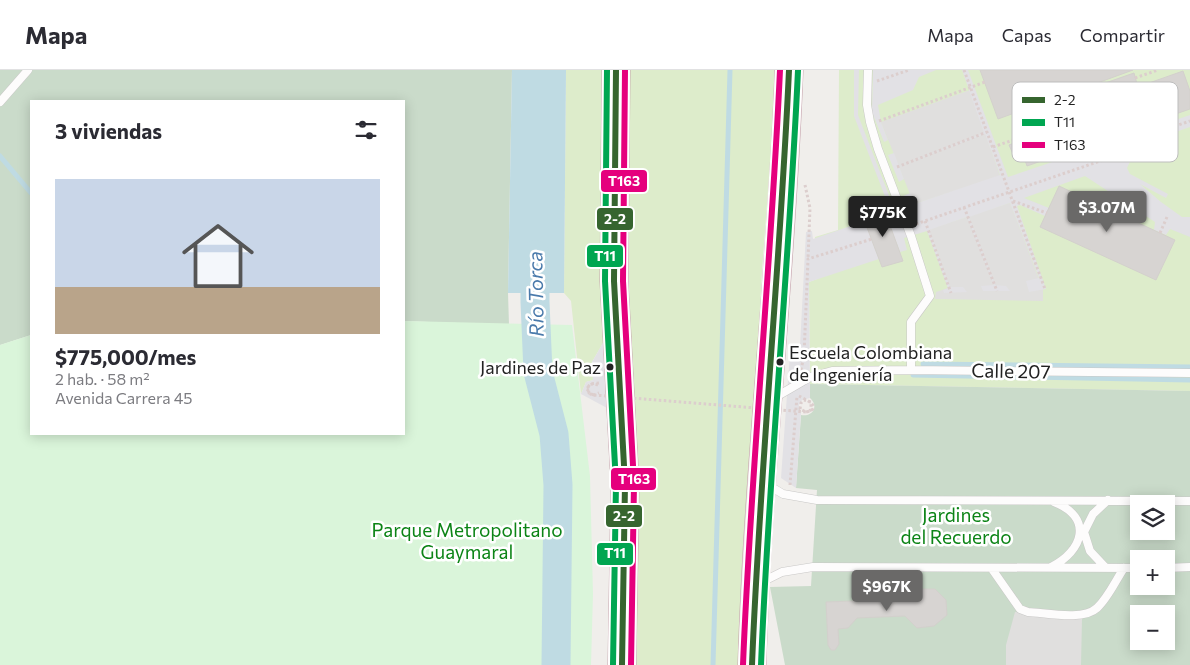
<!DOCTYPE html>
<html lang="es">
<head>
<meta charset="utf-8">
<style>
  body { margin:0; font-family:Commissioner,sans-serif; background:#f7f7f7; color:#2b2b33; height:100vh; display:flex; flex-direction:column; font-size:19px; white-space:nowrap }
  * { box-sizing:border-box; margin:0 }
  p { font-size:16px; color:#7c7c81 }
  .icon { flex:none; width:28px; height:28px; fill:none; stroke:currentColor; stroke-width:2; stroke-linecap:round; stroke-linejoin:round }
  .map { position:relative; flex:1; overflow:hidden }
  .sheet { position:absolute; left:30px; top:30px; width:375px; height:335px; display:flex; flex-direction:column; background:#fff; border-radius:0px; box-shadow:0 2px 12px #0003 }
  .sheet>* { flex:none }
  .buttons { position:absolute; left:1130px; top:425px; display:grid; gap:10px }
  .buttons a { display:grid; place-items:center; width:45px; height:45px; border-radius:0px; background:#fff; box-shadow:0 2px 12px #0003; font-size:25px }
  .price { position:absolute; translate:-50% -42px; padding:0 11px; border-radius:5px; background:#6a6968; color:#fff; font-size:16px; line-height:32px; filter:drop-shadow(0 1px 2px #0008) }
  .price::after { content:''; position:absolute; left:50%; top:30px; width:15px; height:11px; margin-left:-8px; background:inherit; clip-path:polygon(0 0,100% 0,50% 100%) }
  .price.selected { background:#222; color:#fff }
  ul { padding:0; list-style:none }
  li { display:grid; align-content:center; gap:10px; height:265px; padding:0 25px }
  li span { display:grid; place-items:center; height:155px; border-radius:0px; color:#555 }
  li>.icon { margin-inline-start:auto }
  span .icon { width:90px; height:90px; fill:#fffc; stroke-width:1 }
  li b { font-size:21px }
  h2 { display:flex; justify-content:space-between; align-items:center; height:60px; padding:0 25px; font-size:21px }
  header { display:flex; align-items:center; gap:30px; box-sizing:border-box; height:70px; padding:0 25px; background:#fff; border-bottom:1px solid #e1e1e2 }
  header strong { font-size:24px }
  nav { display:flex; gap:28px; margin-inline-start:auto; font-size:18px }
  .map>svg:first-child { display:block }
  .grass { fill:#ddeccb }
  .cemetery { fill:#cadbca; fill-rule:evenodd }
  .park { fill:#daf5da }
  .parking { fill:#e0dfde }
  .plaza { fill:#e2e1e5 }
  .water { fill:#bfdbe3 }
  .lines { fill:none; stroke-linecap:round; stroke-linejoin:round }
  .stream { stroke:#bfdbe3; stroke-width:5 }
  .river { stroke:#bfdbe3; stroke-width:29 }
  .building { fill:#d7d4d2; stroke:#d3d0cc }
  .lane-casing { stroke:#c9c8c7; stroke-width:9 }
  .highway-casing { stroke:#c5a2ac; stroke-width:29 }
  .path { stroke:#dccecd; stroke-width:3; stroke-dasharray:2.5 2.5; stroke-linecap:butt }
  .lane { stroke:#fdfcfc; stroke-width:8 }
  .highway { stroke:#ece0e2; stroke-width:28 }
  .path-bridge { stroke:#dccecd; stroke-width:3; stroke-dasharray:2.5 2.5; stroke-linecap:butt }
  .bus-1-casing { stroke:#fff; stroke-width:10 }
  .bus-2-casing { stroke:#fff; stroke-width:10 }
  .bus-3-casing { stroke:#fff; stroke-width:10 }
  .bus-1 { stroke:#36652f; stroke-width:6 }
  .bus-2 { stroke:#00a651; stroke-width:6 }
  .bus-3 { stroke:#e5007d; stroke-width:6 }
  .bus-dot { fill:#222; stroke:#fff; stroke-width:2 }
  .labels { text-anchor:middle; stroke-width:5; stroke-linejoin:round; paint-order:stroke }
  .bus-label { font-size:18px; fill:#222; stroke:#fff; text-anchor:start }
  .street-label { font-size:19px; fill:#222; stroke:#fff }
  .park-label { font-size:19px; fill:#0c8416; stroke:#fff }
  .water-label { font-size:20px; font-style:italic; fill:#4a7aab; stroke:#fff }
  .key { fill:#fff; stroke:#bdbdbd; stroke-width:1 }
  .key-label { font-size:14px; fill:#222 }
  .line-badge { stroke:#fff; stroke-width:2 }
  .badge-label { font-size:14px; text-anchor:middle; font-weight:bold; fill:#fff }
</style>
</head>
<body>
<header>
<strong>Mapa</strong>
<nav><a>Mapa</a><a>Capas</a><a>Compartir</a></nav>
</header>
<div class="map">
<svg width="1190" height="595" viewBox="0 0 1190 595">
  <rect width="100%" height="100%" fill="#f0eeeb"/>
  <path class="grass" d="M566,0h37v273l-11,19 1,18 -7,2 -5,12 -10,-93 -7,-8z
    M629,0h148l-15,201 -22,394h-106l4,-155 -12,-299z
    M839,0h351v321l-380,-7 -1,-102 8,-3 -2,-42 23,-7z"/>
  <path class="cemetery" d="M0,0h512l-4,223 1,32 -105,-4v-220h-373v234l-31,10z
    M810,314l380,7v274h-405l-15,-78 41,-1 6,-96 -21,-2 5,-73c12,2 18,-9 9,-17zM1139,434h27v27h-27zM1139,489h27v27h-27zM1139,544h27v27h-27z"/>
  <path class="park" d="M404,251l168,4 18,151 3,118 -2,71h-591v-320l31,-10v99h373z"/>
  <path class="parking" d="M970,20l30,86 -86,28 -33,-82z
    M1010,133l33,87v11l-108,-2 1,-7 12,-4 -21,-58z
    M1015,542l67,6 -1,47h-75v-20z"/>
  <path class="plaza" d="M854,0h5l-1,45 37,96 12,-4 -4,-11 5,-2 2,-1 4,11 86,-29 -15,-41 -86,32 5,13 -5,3 -11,-27 6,-2 5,13 85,-33 -22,-63h6l40,107 83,-28 1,-6 9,-3 6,3 14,-5 2,-6 8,-3 6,4 53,-18v12l-52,18 -11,23 3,6 38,20 -2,4 -26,-14 21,18 21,15h8v20l-20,-8 -4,6 -12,-5 1,-8 -70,-46 -61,22 25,10 -4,8 -25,-11 -3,1 29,83 -17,3 -3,-11 13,-3 -29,-75 -41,14 26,68 11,1 4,5h-27l-2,-5 13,-1 -27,-68 -38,13 21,57h13l4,5 -23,1 -1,-3 5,-2 -21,-57 -23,7 3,12 -7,2 -15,-38 6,-2 -37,-96z
    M873,0h63l-17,7 -6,13 -35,15 3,17 7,18 -4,2 -12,-30z
    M865,151l14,38 -70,23 1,116 -8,2 -3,5 2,8 -5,75 -15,-10 9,-125 4,-1 6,-6 6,-114 6,-1 1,8z
    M603,273l2,39 2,26 -26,-14 5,-12 7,-2 -1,-18z"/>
  <path class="water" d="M512,0h54l-2,223h-56z"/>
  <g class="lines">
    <path class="stream" d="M0,86l31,37
      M923,294l267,3
      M913,305l277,5
      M713,595l17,-595"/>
    <path class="river" d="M535,185v47l3,70 16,62 4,51 -2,180"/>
  </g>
  <path class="building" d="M980,0h153l-135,49z
    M1183,1l7,20v18l-163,57 -5,-15 -9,3 -4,-9 8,-3 -4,-11z
    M1134,3l3,11 -45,16 1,3 -28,10 -6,-17 28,-9 1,2z
    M1059,116l116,54 -19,40 -116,-53z
    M884,139l19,52 -21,6 -19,-50z
    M913,519h22l11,11 1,15 -13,11 -17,2 -12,-12 -48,2 -9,10 -10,1 1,15 -4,6h-4l-3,-5 -2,-43 78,-3z"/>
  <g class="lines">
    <g class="lane-casing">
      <path id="lane" d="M868,0l-1,35 3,17 8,27 33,87 19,60 -19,26v48
        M0,32l28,-32
        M774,328l36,-21 22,-6 79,-1 279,3
        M768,415l15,9 34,6 373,1
        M1051,497c32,-16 43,-49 3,-65
        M1105,497l-15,-16 -6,-19 9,-18 15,-14
        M1166,498l24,-1
        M992,499l28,40 8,3c19,1 55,9 69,-4 11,-10 19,-28 27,-40
        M762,512l20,-10 31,-5 326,1"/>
    </g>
    <g class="highway-casing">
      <path id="highway" d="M616,0l-2,211 11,203 -3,181
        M752,595c6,-199 30,-396 37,-595"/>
    </g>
    <path class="path" d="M964,0l81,219
      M1135,8l23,-8
      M877,11l32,-11
      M879,51l106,-39
      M1098,71l8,18
      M1123,73l4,-12 14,6
      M993,77l20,-7 1,3
      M897,97l90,-35
      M805,115l5,23 -2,51
      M1013,131l34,12
      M964,137l33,84
      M925,151l26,72
      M916,154l190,-65 13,-5 4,-10 67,-23
      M1160,163l7,-16
      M801,300l3,-15 4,-96 64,-20
      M599,313l-9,1 -3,5 5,7 7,-3
      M594,325l-5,-2 -1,-6 4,-3 7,1
      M799,326c6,3 25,12 7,16l-6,-3 1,-6 3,-3 7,2v8l-5,2
      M790,415l7,-89"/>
    <use href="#lane" class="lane"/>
    <use href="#highway" class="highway"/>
    <path class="path-bridge" d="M594,325l212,17"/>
    <g class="bus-1-casing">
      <path id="bus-1" d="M616,0l-2,211 11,203 -3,181
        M752,595c8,-199 28,-396 37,-595"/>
    </g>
    <g class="bus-2-casing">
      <path id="bus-2" d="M607,0l-2,211 11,203 -3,181
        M761,595c8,-198 28,-396 37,-595"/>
    </g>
    <g class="bus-3-casing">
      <path id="bus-3" d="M625,0l-2,211 11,203 -3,181
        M743,595c8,-199 28,-397 37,-595"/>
    </g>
    <use href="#bus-1" class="bus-1"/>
    <use href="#bus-2" class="bus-2"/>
    <use href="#bus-3" class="bus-3"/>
  </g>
  <g class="bus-dot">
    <circle cx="780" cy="292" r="4.5"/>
    <circle cx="610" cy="297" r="4.5"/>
  </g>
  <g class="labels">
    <g class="bus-label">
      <text x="789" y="289">Escuela Colombiana<tspan x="789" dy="22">de Ingeniería</tspan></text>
      <text x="601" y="304" text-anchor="end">Jardines de Paz</text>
    </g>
    <g class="street-label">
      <text transform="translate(1011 301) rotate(1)" y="7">Calle 207</text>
    </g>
    <g class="park-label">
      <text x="956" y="452">Jardines<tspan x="956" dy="22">del Recuerdo</tspan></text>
      <text x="467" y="467">Parque Metropolitano<tspan x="467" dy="22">Guaymaral</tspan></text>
    </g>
    <g class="water-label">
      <text transform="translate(536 224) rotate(-91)" y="7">Río Torca</text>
    </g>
  </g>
  <rect x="1012" y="12" width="166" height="80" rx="8" class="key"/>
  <rect x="1022" y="27" width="23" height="6" fill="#36652f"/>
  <rect x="1022" y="49" width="23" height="7" fill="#00a651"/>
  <rect x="1022" y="72" width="23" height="6" fill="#e5007d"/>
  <g class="key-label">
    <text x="1054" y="35">2-2</text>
    <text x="1054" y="57">T11</text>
    <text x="1054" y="80">T163</text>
  </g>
  <g class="line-badge">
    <rect x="600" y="99" width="48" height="24" rx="5" fill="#e5007d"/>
    <rect x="596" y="137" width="38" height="24" rx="5" fill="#36652f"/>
    <rect x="586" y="174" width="38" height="24" rx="5" fill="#00a651"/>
    <rect x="610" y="397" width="47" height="24" rx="5" fill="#e5007d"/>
    <rect x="605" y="434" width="38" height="24" rx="5" fill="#36652f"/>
    <rect x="596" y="472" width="38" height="24" rx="5" fill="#00a651"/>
  </g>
  <g class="badge-label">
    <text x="624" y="116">T163</text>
    <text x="615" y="154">2-2</text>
    <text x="605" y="191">T11</text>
    <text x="634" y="414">T163</text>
    <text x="624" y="451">2-2</text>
    <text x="615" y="488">T11</text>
  </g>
</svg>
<div class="buttons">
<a><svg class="icon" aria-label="layers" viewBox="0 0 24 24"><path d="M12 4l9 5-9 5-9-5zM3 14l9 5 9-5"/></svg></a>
<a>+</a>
<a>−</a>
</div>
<b class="price" style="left:1107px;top:163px">$3.07M</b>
<b class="price selected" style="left:883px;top:168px">$775K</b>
<b class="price" style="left:887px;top:542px">$967K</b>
<section class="sheet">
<h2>3 viviendas<svg class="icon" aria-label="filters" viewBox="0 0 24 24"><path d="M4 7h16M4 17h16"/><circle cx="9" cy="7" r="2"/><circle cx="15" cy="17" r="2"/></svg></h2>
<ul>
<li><span style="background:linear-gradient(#c9d6e8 70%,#b9a48a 0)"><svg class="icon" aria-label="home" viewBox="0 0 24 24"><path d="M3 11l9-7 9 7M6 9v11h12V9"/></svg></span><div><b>$775,000/mes</b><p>2 hab. · 58 m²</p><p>Avenida Carrera 45</p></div></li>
</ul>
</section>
</div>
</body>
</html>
